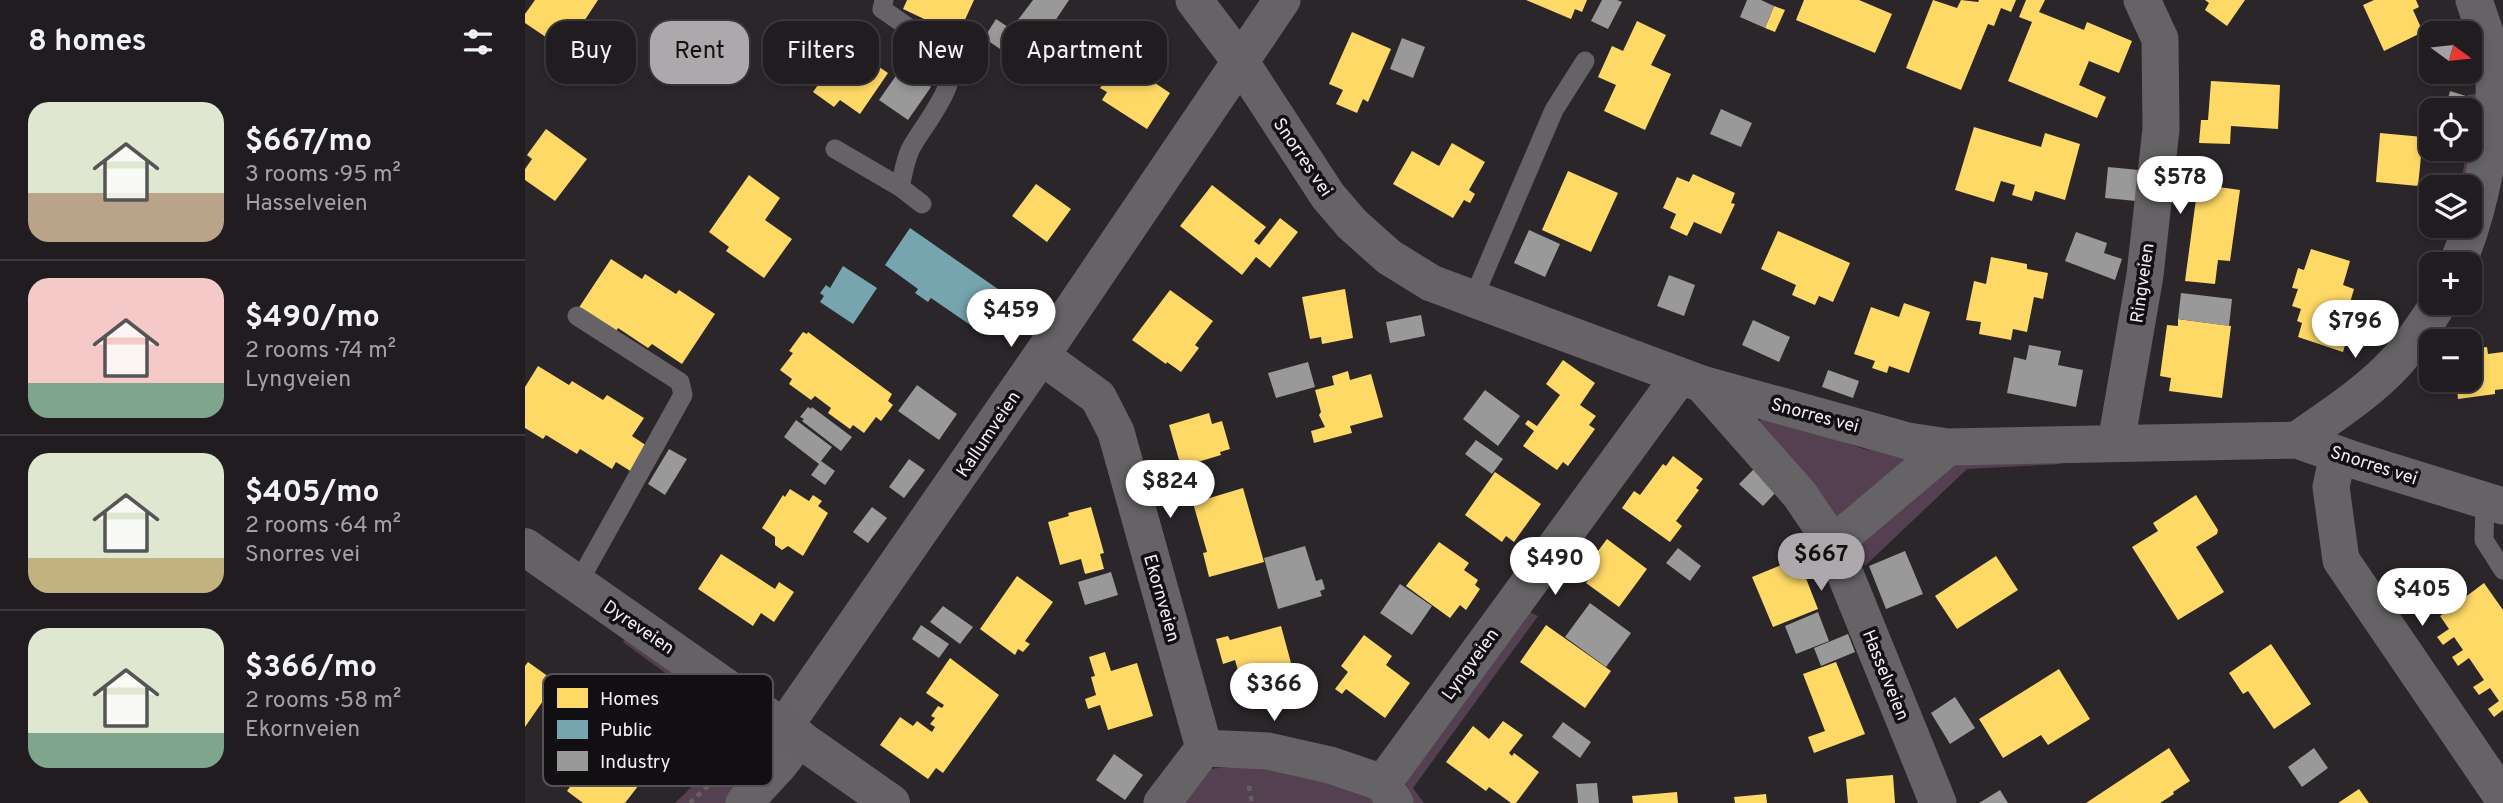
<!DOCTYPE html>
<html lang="en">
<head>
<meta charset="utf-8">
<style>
  body { margin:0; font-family:Overpass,sans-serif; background:#2d292d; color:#f1f3f6; height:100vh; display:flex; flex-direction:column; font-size:26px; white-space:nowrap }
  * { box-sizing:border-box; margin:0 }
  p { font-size:23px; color:#a2a1a5 }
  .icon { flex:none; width:38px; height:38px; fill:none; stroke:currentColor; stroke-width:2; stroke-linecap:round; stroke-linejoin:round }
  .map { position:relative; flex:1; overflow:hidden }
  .sheet { display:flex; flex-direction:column; background:#201c20; width:525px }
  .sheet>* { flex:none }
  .banner { position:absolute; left:21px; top:21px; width:665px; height:63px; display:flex; gap:14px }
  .needle { width:46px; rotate:105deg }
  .buttons { position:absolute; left:1894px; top:21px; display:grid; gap:14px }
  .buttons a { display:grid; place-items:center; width:63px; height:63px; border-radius:14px; background:#201c20; box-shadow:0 4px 10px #0003,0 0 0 2px #3d3a3e; font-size:35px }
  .price { position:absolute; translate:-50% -60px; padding:0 16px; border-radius:24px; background:#fff; color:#222; font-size:23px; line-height:46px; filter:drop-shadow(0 2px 4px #0008) }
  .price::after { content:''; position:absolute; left:50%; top:42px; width:21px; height:16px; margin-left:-10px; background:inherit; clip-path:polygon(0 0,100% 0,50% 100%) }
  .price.selected { background:#aca8ab; color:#111 }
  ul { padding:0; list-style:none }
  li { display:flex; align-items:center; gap:21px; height:175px; padding:0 28px }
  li+li { border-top:2px solid #3d3a3e }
  li span { display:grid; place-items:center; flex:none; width:196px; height:140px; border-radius:21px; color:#555 }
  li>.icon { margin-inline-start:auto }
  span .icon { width:84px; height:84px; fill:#fffc; stroke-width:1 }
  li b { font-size:30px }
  h2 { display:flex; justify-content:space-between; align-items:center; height:84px; padding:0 28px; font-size:30px }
  .tag { padding:0 24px; border-radius:21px; background:#201c20; box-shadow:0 4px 10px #0003,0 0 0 2px #3d3a3e; font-size:24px; line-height:63px }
  .tag.selected { background:#aca8ab; color:#111 }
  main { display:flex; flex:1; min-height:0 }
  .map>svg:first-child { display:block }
  .green { fill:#554052 }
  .homes { fill:#ffd966 }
  .public { fill:#76a5af }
  .industry { fill:#999 }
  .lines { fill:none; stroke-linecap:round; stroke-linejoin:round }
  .path { stroke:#646163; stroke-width:4.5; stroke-dasharray:5 5; stroke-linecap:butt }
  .lane { stroke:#666366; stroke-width:19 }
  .street { stroke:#666366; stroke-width:37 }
  .secondary { stroke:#666165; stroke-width:38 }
  .labels { text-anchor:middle; stroke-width:7; stroke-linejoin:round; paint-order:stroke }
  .street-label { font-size:18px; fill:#f2eef1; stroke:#120f12 }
  .key { fill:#120f12; stroke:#555255; stroke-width:2 }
  .key-label { font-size:19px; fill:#f2eef1 }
</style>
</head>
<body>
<main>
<section class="sheet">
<h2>8 homes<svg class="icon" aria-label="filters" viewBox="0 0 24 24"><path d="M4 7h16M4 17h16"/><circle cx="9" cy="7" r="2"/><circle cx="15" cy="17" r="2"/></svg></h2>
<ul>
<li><span style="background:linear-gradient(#dfe7d0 65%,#b9a48a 0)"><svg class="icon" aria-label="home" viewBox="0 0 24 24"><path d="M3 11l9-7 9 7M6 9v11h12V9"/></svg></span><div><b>$667/mo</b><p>3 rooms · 95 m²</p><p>Hasselveien</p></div></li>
<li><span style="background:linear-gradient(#f6c9c9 75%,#7fa58c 0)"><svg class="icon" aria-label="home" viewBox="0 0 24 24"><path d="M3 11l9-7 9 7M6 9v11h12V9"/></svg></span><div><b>$490/mo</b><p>2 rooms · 74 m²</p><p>Lyngveien</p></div></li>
<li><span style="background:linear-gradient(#dfe7d0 75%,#c2b280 0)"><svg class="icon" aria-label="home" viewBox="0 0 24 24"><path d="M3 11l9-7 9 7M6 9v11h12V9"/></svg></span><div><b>$405/mo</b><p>2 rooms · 64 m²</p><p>Snorres vei</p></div></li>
<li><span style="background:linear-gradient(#dfe7d0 75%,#7fa58c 0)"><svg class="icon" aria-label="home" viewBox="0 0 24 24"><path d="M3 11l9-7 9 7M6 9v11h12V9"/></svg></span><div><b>$366/mo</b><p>2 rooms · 58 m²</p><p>Ekornveien</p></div></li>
</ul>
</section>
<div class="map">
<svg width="1978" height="803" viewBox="0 0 1978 803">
  <rect width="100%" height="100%" fill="#2b262a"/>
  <path class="green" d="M1957,93l-13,94h-9l7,-38h2v-39l-2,-15z
    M1241,416l98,33 43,6 6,6 -75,60 -80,-99z
    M1532,460l4,4 -94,5 -102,97 -5,-12 3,-18 90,-72z
    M1002,611l11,5 -125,172 11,15h-11l-6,-8 -1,-14z
    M102,636l101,72 -5,7 -100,-73z
    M212,743l6,11 5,21 -18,28h-55z
    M717,766h44l83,30 7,7h-198l31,-34z"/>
  <path class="homes" d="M10,0h63l-33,50 -40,-27v-9z
    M382,0h67l-16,35 -55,-26z
    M1001,0h61l-5,12 -7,-3 -4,10z
    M1279,0h55l33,14 -17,39 -79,-33z
    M1408,0l24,8 4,-8 17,2 1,-2h37l-5,12 -10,-4 -7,18 -6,-2 -27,66 -55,-22z
    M1501,0h19l-6,12 45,18 3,-8 45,19 -13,32 -30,-12 -10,24 27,12 -9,21 -89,-37 24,-59 -13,-5z
    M1680,0h40l-18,26 -22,-16 4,-7z
    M1849,0h42l3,7 -6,3 10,22 -39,19 -21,-46z
    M1249,6l11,4 -10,22 -10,-4z
    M607,20l33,21 -15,23 9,6 -7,11 18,12 -23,36 -45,-29 5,-8 -7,-4 4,-5 -23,-17 17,-25 15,9z
    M1112,21l29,14 -15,30 20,9 -26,56 -41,-19 12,-26 -18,-8 14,-31 11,5z
    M301,31l62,42 -28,41 -20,-14 -6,7 -21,-15 5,-7 -20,-14z
    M827,32l39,17 -23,53 -5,-3 -6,14 -21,-9 7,-14 -14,-6z
    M1686,81l69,4 -2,44 -47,-3 -1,18 -31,-1 2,-23h7z
    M1449,127l67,20 4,-14 35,11 -15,56 -30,-9 -3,10 -20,-6 3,-10 -14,-4 -7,21 -39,-12z
    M21,129l41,30 -32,42 -30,-21v-11l7,-10 -5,-4z
    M1855,133l43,4 -5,49 -42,-4z
    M927,143l33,19 -16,28 6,4 -5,9 -6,-3 -11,18 -60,-34 19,-33 27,15z
    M1043,171l50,22 -27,59 -49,-22z
    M1168,174l42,19 -4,10 4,1 -14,30 -27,-12 -7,14 -17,-8 6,-14 -13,-6 14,-31 12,5z
    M224,175l31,23 -15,22 27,19 -28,39 -38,-27 3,-4 -20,-15z
    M511,184l35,25 -24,33 -35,-26z
    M1673,184l42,6 -10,71 -12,-1 -3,24 -30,-3z
    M687,185l54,42 -12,14 5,4 21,-27 18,14 -28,36 -14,-11 -14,18 -62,-49z
    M1253,231l72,32 -17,39 -14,-6 -4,9 -23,-10 4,-10 -35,-16z
    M1786,249l39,12 -7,24 11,4 -10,34 7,2 -8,27 -45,-15 4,-14 -5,-2 4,-12 -9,-3 6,-17 -6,-1 6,-20 6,2z
    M1466,257l36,7v5l21,4 -5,26 -9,-2 -7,35 -14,-3 -2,11 -32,-6 2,-12 -15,-2 8,-39 12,3z
    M86,259l31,20 3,-5 31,20 3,-4 36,24 -33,50 -30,-20 -4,4 -30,-20 -3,5 -37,-24z
    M820,289l8,49 -31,6 -1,-7 -11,2 -8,-42z
    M645,290l43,31 -18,24 4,3 -18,24 -14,-10 -1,2 -34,-24z
    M1379,303l26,9 -21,61 -20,-7 -2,7 -15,-5 3,-7 -21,-7 17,-47 28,10z
    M1653,319l53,7 -9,72 -53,-7 2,-13 -11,-2 7,-51 11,1z
    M278,332l4,2 1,-2 84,62 -4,7 5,4 -12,16 -5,-4 -12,16 -11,-8 -3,4 -22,-16 3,-5 -16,-12 -4,4 -22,-16 3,-5 -12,-9 13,-17 -4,-2z
    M1962,347l1,7 15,-2v37l-8,1v4l-37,5 -2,-19h13v-31z
    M1038,360l32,23 -15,22 16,11 -7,9 6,4 -27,37 -5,-4 -6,8 -34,-24 11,-15 -9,-7 3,-4 9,6 23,-31 -14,-11z
    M13,366l31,19 3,-4 31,19 4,-5 37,23 -12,18 15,10 -15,26 -16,-10 -4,7 -32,-20 -3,5 -31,-19 -3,4 -18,-11v-41z
    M823,371l2,9 21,-6 12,43 -33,9 2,7 -38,10 -3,-12 14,-4 -6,-12 2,-3 -6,-22 19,-5 -2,-9z
    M684,413l3,11 10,-3 8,28 -10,3 1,3 -40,12 -12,-42z
    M1148,456l30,23 -7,9 3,2 -23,31 6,5 -12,16 -48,-34 12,-17 6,4 23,-31 3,2z
    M970,472l46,32 -27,38 -8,-6 -4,6 -37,-27z
    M718,488l21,74 -55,15 -6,-24 4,-1 -14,-49z
    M265,489l19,12 4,-6 9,6 -4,5 10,7 -25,43 -15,-10 -6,4 -7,-5v-8l-13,-9 21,-33 2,2z
    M1671,495l22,35 -1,4 -21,13 28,45 -46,28 -46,-73 26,-16 -5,-8z
    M566,507l13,46 -4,1 4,15 -19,5 -4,-15 -21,6 -12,-43 21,-6 -1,-3z
    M1082,539l40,30 -28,38 -33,-24 11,-15 -8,-5z
    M914,542l30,21 -5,7 14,10 -3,5 5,4 -14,21 -6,-5 -10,13 -44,-32z
    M196,554l54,35 4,-7 15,10 -20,30 -13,-9 -8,13 -55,-37z
    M1471,556l22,34 -61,39 -22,-33z
    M1273,558l20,51 -45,18 -21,-50z
    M492,576l36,26 -28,39 5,3 -7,8 -5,-3 -3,6 -35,-26z
    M1959,583l19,27v100l-9,7 -6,-8 11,-8 -9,-13 -11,7 -6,-8 11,-7 -15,-22 -11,8 -6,-9 11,-7 -9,-13 -11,8 -6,-8 12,-8 -9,-13z
    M1021,625l65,46 -26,37 -65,-46z
    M756,626l13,48 -51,14 -8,-28 -12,4 -7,-25 12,-3 2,4z
    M839,635l28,21 -6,9 24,18 -25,35 -39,-29 -4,5 -7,-5 13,-17 -7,-6z
    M1746,644l40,60 -37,25 -26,-38 -5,3 -14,-21z
    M580,652l6,19 26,-8 16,53 -45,14 -8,-25 -12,4 -3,-10 11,-4 -5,-18 4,-1 -6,-19z
    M425,658l49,37 -56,78 -7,-5 -8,11 -48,-34 20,-28 13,9 4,-5 15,11 3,-5 -5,-3 5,-6 -4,-2 7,-10 4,2 2,-3 -18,-12z
    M3,662l28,20 -31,45v-61z
    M1311,662l29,72 -51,19 -6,-16 17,-6 -22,-57z
    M1534,669l31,50 -42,26 -7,-10 -38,23 -24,-39z
    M978,721l20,14 -14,18 3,3 2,-3 25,19 -23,31h-5l-22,-16 -3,4 -40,-29 27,-36 16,13z
    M73,748l44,33 -17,22h-42l-16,-12z
    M1644,748l21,33 -17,11 1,2 -14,9h-74z
    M1368,775l2,28h-47l-2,-24z
    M1834,789l10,14h-31z
    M1152,792l1,11h-45l-1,-7z
    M1241,794l1,9h-32l-1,-6z"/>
  <path class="public" d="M385,228l98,68 -26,37 -51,-35 -3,4 -13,-9 3,-4 -33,-24z
    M318,266l34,22 -24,36 -33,-22 4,-6 -4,-3 6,-8 4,3z"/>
  <path class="industry" d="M508,0h36l-30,45 -2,-2 -12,23 -41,-28 12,-19 15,10z
    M1077,0h15l5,2 -14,27 -17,-8z
    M1222,0h14l13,6 -9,22 -25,-11z
    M877,38l23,9 -12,31 -23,-9z
    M377,67l29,20 -23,33 -29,-20z
    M1925,91l16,5 -4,14h-17z
    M1196,109l31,14 -11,24 -31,-13z
    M1583,167l31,3 -3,31 -31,-3z
    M1004,230l31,14 -15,33 -31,-14z
    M1551,232l31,11 -3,10 18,6 -7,21 -50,-19z
    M1144,275l26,10 -11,31 -27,-10z
    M1656,293l51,6 -3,27 -51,-7z
    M896,315l4,21 -35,7 -4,-21z
    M1228,320l37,17 -11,25 -37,-17z
    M1504,345l32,6 -3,14 25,5 -7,37 -69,-14 7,-36 12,3z
    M783,362l7,25 -39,11 -8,-25z
    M1303,370l31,11 -6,17 -31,-11z
    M392,385l40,29 -18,26 -41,-29z
    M960,390l35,26 -22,30 -35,-27z
    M283,407l3,2 1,-2 40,30 -11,14 -39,-30 2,-2 -4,-2z
    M271,420l36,27 -11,14 14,10 -10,14 -14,-10 8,-11 -35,-27z
    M951,440l27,19 -11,15 -27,-20z
    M144,449l18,10 -22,36 -17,-11z
    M384,459l16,11 -21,28 -15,-11z
    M1230,468l23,22 -15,16 -24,-22z
    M347,507l15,11 -19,25 -15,-11z
    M780,546l11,35 6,-2 3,10 -5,2 2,5 -44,13 -14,-51z
    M1153,548l23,18 -11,15 -24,-18z
    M1380,551l18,43 -37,15 -17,-43z
    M586,572l7,23 -33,10 -7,-23z
    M875,584l32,22 -20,29 -32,-22z
    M1065,603l41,30 -25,34 -41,-30z
    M418,606l30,21 -13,17 -30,-22z
    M1293,612l11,29 -33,13 -11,-28z
    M396,625l28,19 -10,14 -27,-19z
    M1323,634l7,18 -34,14 -7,-18z
    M1430,697l20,31 -25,16 -19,-31z
    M1038,722l28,20 -11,16 -28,-21z
    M1789,748l14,20 -26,19 -14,-20z
    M589,754l29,21 -18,25 -29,-20z
    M1072,783l2,20h-21l-2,-19z
    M1475,790l8,13h-29z"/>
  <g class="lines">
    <path class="path" d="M207,760l11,-20
      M724,786l3,17
      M165,803l27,-26"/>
    <path class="lane" d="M359,0l-2,9 63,44c22,24 -23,73 -35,97 -5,11 -7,25 -10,37
      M310,149l65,38 22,17
      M948,299l81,-189 31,-49
      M52,316l103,66 3,13 -106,190
      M1960,500l-1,40 19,30"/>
    <path class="street" d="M669,0l46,61 88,135 24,28 37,33 42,26 271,101 206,57 40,6 349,-7 60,21 146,45
      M1932,264c22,-49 42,-143 36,-196 -2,-23 -12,-46 -19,-68
      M516,356l57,41 18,35 88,316
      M1177,384l98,111 33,49 105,259
      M1772,440c34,-24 72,-48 100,-79 16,-18 29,-38 42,-58
      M1591,443l29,-168 16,-146 -1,-90 -18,-39
      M1813,454l-7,33 10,73 162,238
      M1308,544l115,-97
      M259,727l257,-371 241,-356
      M858,783l297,-407
      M219,803l35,-38 21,-27
      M637,803l42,-55 64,3 62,14 53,18 12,20"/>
    <path class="secondary" d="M0,547l366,256"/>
  </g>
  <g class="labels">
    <g class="street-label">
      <text transform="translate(778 157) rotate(56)" y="6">Snorres vei</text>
      <text transform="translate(1617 283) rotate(-82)" y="6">Ringveien</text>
      <text transform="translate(1290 415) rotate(15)" y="6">Snorres vei</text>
      <text transform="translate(463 434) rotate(-56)" y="6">Kallumveien</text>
      <text transform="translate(1849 465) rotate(18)" y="6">Snorres vei</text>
      <text transform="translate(637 598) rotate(74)" y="6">Ekornveien</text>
      <text transform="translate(114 627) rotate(34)" y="6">Dyreveien</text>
      <text transform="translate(945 664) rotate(-54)" y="6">Lyngveien</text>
      <text transform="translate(1361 675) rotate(68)" y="6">Hasselveien</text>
    </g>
  </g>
  <rect x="18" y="674" width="230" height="112" rx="10" class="key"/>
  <rect x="32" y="688" width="31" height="20" fill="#ffd966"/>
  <rect x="32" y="720" width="31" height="19" fill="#76a5af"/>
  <rect x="32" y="751" width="31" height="20" fill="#999"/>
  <g class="key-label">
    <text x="75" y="705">Homes</text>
    <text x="75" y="736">Public</text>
    <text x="75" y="768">Industry</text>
  </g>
</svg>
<div class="buttons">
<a><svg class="needle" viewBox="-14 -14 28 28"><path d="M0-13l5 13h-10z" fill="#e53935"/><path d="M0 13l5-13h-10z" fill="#a2a1a5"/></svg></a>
<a><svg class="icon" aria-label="locate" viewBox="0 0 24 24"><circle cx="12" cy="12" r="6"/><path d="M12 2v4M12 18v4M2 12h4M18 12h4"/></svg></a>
<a><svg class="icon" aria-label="layers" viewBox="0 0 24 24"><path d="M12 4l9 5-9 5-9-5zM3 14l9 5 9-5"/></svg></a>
<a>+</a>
<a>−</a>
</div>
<b class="price" style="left:1655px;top:216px">$578</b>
<b class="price" style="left:486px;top:349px">$459</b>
<b class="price" style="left:1830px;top:360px">$796</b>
<b class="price" style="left:645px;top:520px">$824</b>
<b class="price selected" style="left:1296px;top:593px">$667</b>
<b class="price" style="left:1030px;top:597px">$490</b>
<b class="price" style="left:1897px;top:628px">$405</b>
<b class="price" style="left:749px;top:723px">$366</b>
<div class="banner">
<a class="tag">Buy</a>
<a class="tag selected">Rent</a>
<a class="tag">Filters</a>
<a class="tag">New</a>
<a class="tag">Apartment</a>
</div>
</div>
</main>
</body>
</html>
